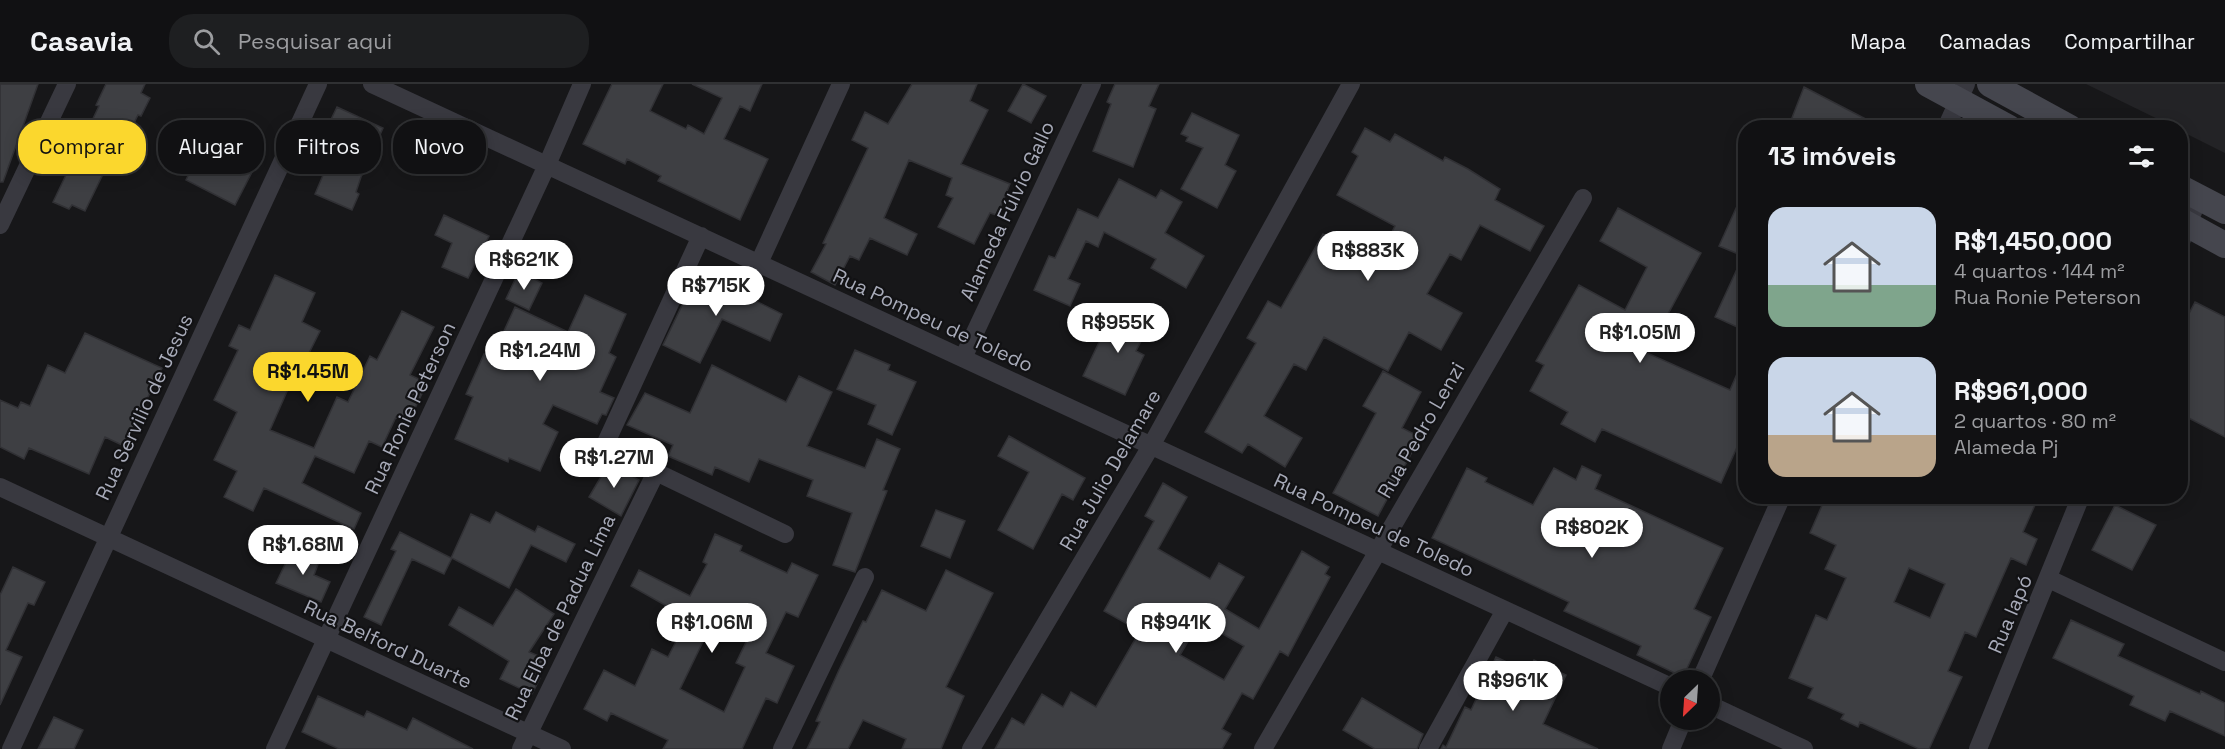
<!DOCTYPE html>
<html lang="pt">
<head>
<meta charset="utf-8">
<style>
  body { margin:0; font-family:"Space Grotesk",sans-serif; background:#1e1f21; color:#f1f3f6; height:100vh; display:flex; flex-direction:column; font-size:22px; white-space:nowrap }
  * { box-sizing:border-box; margin:0 }
  p { font-size:20px; color:#9c9da0 }
  .icon { flex:none; width:33px; height:33px; fill:none; stroke:currentColor; stroke-width:2; stroke-linecap:round; stroke-linejoin:round }
  .map { position:relative; flex:1; overflow:hidden }
  .side { position:absolute; left:1738px; top:36px; width:450px; height:384px; display:flex; flex-direction:column; background:#111113; border-radius:24px; box-shadow:0 3px 15px #0003,0 0 0 2px #303133 }
  .side>* { flex:none }
  .hud { position:absolute; left:18px; top:36px; width:570px; height:54px; display:flex; gap:12px }
  .needle { width:39px; rotate:205deg }
  .fabs { position:absolute; left:1660px; top:586px; display:grid; gap:12px }
  .fabs a { display:grid; place-items:center; width:60px; height:60px; border-radius:50%; background:#111113; box-shadow:0 3px 15px #0003,0 0 0 2px #303133; font-size:30px }
  .price { position:absolute; translate:-50% -51px; padding:0 14px; border-radius:21px; background:#fff; color:#222; font-size:20px; line-height:39px; filter:drop-shadow(0 2px 3px #0008) }
  .price::after { content:''; position:absolute; left:50%; top:36px; width:18px; height:14px; margin-left:-9px; background:inherit; clip-path:polygon(0 0,100% 0,50% 100%) }
  .price.current { background:#fbd72d; color:#111 }
  ul { padding:0; list-style:none }
  li { display:flex; align-items:center; gap:18px; height:150px; padding:0 30px }
  li span { display:grid; place-items:center; flex:none; width:168px; height:120px; border-radius:18px; color:#555 }
  li>.icon { margin-inline-start:auto }
  span .icon { width:72px; height:72px; fill:#fffc; stroke-width:1 }
  li b { font-size:26px }
  h2 { display:flex; justify-content:space-between; align-items:center; height:72px; padding:0 30px; font-size:26px }
  .tag { padding:0 21px; border-radius:24px; background:#111113; box-shadow:0 3px 15px #0003,0 0 0 2px #303133; font-size:21px; line-height:54px }
  .tag.current { background:#fbd72d; color:#111 }
  header { display:flex; align-items:center; gap:36px; box-sizing:border-box; height:84px; padding:0 30px; background:#111113; border-bottom:2px solid #303133 }
  header strong { font-size:28px }
  nav { display:flex; gap:33px; margin-inline-start:auto; font-size:21px }
  .search { width:420px; height:54px; background:#1e1f21; display:flex; align-items:center; gap:15px; box-sizing:border-box; padding:0 21px; border-radius:24px; color:#9c9da0; font-size:22px }
  .map>svg:first-child { display:block }
  .built { fill:#232326 }
  .building { fill:#3e3f43; stroke:#313135; stroke-width:1.5; fill-rule:evenodd }
  .lines { fill:none; stroke-linecap:round; stroke-linejoin:round }
  .street { stroke:#393940; stroke-width:18 }
  .secondary { stroke:#45464e; stroke-width:26 }
  .labels { text-anchor:middle; stroke-width:4.5; stroke-linejoin:round; paint-order:stroke }
  .street-label { font-size:20px; fill:#a8abb9; stroke:#121214 }
</style>
</head>
<body>
<header>
<strong>Casavia</strong>
<div class="search"><svg class="icon" aria-label="search" viewBox="0 0 24 24"><circle cx="10" cy="10" r="6"/><path d="M15 15l6 6"/></svg>Pesquisar aqui</div>
<nav><a>Mapa</a><a>Camadas</a><a>Compartilhar</a></nav>
</header>
<div class="map">
<svg width="2225" height="665" viewBox="0 0 2225 665">
  <rect width="100%" height="100%" fill="#171719"/>
  <path class="built" d="M2086,0h139v69l-44,-22v-3l-7,-1z"/>
  <path class="building" d="M0,0h38l-35,98h-3z
    M106,0h39l-4,9 9,5 -9,18 -3,-1 -27,55 -5,-2 -21,43 -13,-6 -3,4 -16,-7 46,-96 -3,-1z
    M612,0h51l-13,27 36,18 2,-4 16,9 18,-36 -30,-14h70l-12,27 -10,-5 -16,33 44,20 -28,61 -82,-39 3,-5 -34,-17 -2,5 -42,-20z
    M912,0h65l-7,17 18,9 -27,54 49,20 -13,31 -7,-2 -16,31 -36,-17 15,-29 -7,-3 6,-17 -43,-18 -25,58 33,16 -10,21 -37,-17 -11,22 -9,-4 -15,29 -24,-13 15,-28 -3,-1 45,-95 -16,-8 13,-28 23,12z
    M1023,0l23,12 -15,27 -23,-12z
    M1115,0h44l-10,22 7,3 -23,58 -40,-16 18,-47 -4,-2z
    M1804,3l79,41h-95z
    M337,23l46,21 -22,49 -5,15 3,2 -7,16 -37,-16 22,-52 -14,-6z
    M1192,29l47,22 -14,30 11,6 -19,37 -36,-19 22,-41 -17,-7 2,-4 -7,-3z
    M1365,44l25,14 5,-8 48,27 2,-4 23,12 32,20 -5,11 49,26 -14,25 -50,-26 -19,35 -11,-6 -23,40 35,19 -21,37 -32,-18 -21,39 -64,-34 -18,33 -12,-6 -30,52 38,22 -17,29 -37,-23 -6,9 -37,-21 51,-89 -9,-5 21,-37 13,7 42,-74 53,28 19,-36 -58,-31 21,-39 -6,-4z
    M202,63l50,25 -17,33 -49,-25z
    M1119,95l37,19 5,-8 21,12 -17,31 39,23 -18,32 -35,-20 5,-9 -52,-27 -6,15 -12,-6 -18,38 12,5 -10,22 -36,-16 15,-34 6,2 23,-49 20,9z
    M1746,102v145l-31,-14 28,-61 -24,-10z
    M1618,124l83,45 -54,100 83,37 16,-37v74l-25,56 -119,-54 -7,13 -34,-18 7,-12 -38,-21 14,-26 -8,-4 43,-76 46,25 22,-43 -47,-26z
    M444,131l45,21 -21,42 -26,-11 10,-24 -17,-8z
    M519,187l23,12 -13,27 -23,-11z
    M698,188l84,42 -12,27 -48,-22 -22,44 -37,-18z
    M275,191l40,18 -13,29 18,9 -12,24 -4,-2 -34,77 44,18 23,-51 11,5 22,-46 7,4 25,-49 32,16 -24,48 17,8 -19,40 -12,-6 -14,30 -13,-6 -15,32 -39,-17 -13,27 59,30 -7,16 -90,-41 -11,23 -29,-14 13,-26 -23,-11 23,-48 -23,-12 24,-50 -9,-4 10,-21 11,5z
    M585,211l41,19 -17,39 7,4 -16,35 14,6 -8,17 -4,-1 -5,10 -44,-19 -10,19 15,8 -18,39 -31,-13 -1,4 -53,-23 18,-42 -7,-3 18,-40 8,3 23,-50 53,25z
    M2195,218l30,15v120l-44,-23v-85z
    M1119,226l30,16 -13,25 8,4 -19,40 -42,-19 19,-40 2,1z
    M85,249l77,35 -38,78 -19,-9 -16,37 -60,-26 -5,11 -24,-12v-47l18,8 3,-6 9,4 18,-41 17,8z
    M855,266l35,15 -2,5 28,12 -24,53 -24,-11 8,-19 -39,-16z
    M712,281l74,37 13,-26 33,16 -25,54 58,22 12,-29 23,10 -17,41 4,1 -32,81 -22,-7 19,-52 -45,-17 6,-16 -54,-21 -10,23 -34,-15 -3,8 -44,-19 5,-11 -46,-20 18,-32 45,20z
    M1383,287l38,21 -19,36 18,9 -42,79 -45,-23 43,-80 -13,-7z
    M1009,352l76,42 -12,22 -11,-6 -29,55 -35,-19 31,-58 -31,-16z
    M609,379l30,17 -18,36 -32,-19z
    M1582,382l19,9 -6,14 128,59 -29,61 17,8 -28,60 -46,-22 4,-9 -77,-35 5,-9 -137,-64 35,-70 20,10 -2,4 48,23 21,-37 22,12z
    M1163,399l24,14 -29,52 52,30 9,-16 25,14 -19,32 34,20 43,-78 27,16 -4,7 5,3 -42,79 -8,-5 -27,48 -11,-6 -20,36 9,5 -9,15h-227l17,-31 12,7 18,-31 21,13 8,-15 25,15 44,-76 -36,-20 50,-90 -9,-5zM1200,537l44,25 -20,34 -44,-25z
    M1826,412h151l15,7 3,-7h44l-16,36 14,7 -11,26 -15,-7 -35,79 -11,-5 -17,39 14,6 -33,72h-10l-59,-27 -2,5 -17,-8 3,-5 -36,-16 5,-10 -24,-10 27,-63 11,5 19,-42 -21,-9 11,-24 -26,-12zM1909,484l36,16 -15,34 -36,-16z
    M2115,421l41,20 -24,45 -40,-20z
    M936,426l29,11 -15,37 -29,-12z
    M496,428l39,20 3,-6 37,18 -9,18 -35,-17 -22,43 -57,-30 -8,16 -32,-15 -31,66 -17,-8 32,-66 -5,-2 9,-17 51,26 20,-44 19,9z
    M715,450l27,12 -2,5 47,22 5,-10 26,12 -20,42 -12,-5 -20,41 28,13 -17,37 -11,-5 -24,51h-79l5,-9 -57,-27 -4,8 -23,-12 20,-39 31,16 17,-37 16,8 20,-39 -57,-32 8,-16 51,26 17,-32 -4,-2zM714,535l35,17 -13,27 9,4 -21,45 -44,-23z
    M293,464l27,11 -6,16 16,7 -9,20 -45,-19z
    M13,483l32,15 -11,23 -6,-2 -22,47 16,7 -22,48v-110z
    M946,486l47,23 -47,94 18,9 -23,53h-39l4,-10 -43,-19 -15,29h-41l13,-27 -4,-1 23,-51 24,-49 3,1 16,-32 44,21z
    M516,505l38,25 -25,38 14,6 -8,17 5,3 -8,16 -32,-15 9,-18 -60,-36 10,-18 34,19z
    M2071,536l53,24 -6,12 82,38 1,-3 24,12v33l-55,-25 -5,10 -35,-16 4,-9 -81,-38z
    M1496,573l32,15 6,-12 32,15 -23,49 55,25h-157l2,-4 3,2 19,-40 6,3z
    M318,612l46,21 3,-6 40,19 6,-12 60,31h-134l-37,-17z
    M1362,614l61,36 -6,15h-42l-32,-19z
    M54,633l29,13 -9,19h-36z"/>
  <g class="lines">
    <path class="street" d="M372,0l1299,603
      M1946,44l20,-44
      M0,141l67,-141
      M701,152l-97,211 181,87
      M2181,158l18,-45
      M759,179l82,-179
      M963,274l129,-274
      M0,403l562,262
      M2049,495l176,83
      M1700,597l82,-185
      M1710,621l94,44
      M11,665l307,-665
      M275,665l272,-584 35,-81
      M521,665l135,-277
      M782,665l83,-172
      M971,665l180,-303 200,-362
      M1263,665l320,-551
      M1428,665l77,-139
      M1671,665l12,-29
      M1978,665l103,-253"/>
    <path class="secondary" d="M1928,0l81,44
      M1990,0l80,44
      M2181,104l44,23
      M2181,137l44,24"/>
  </g>
  <g class="labels">
    <g class="street-label">
      <text transform="translate(1007 127) rotate(-65)" y="7">Alameda Fúlvio Gallo</text>
      <text transform="translate(933 236) rotate(25)" y="7">Rua Pompeu de Toledo</text>
      <text transform="translate(144 323) rotate(-65)" y="7">Rua Servilio de Jesus</text>
      <text transform="translate(410 324) rotate(-65)" y="7">Rua Ronie Peterson</text>
      <text transform="translate(1421 346) rotate(-60)" y="7">Rua Pedro Lenzi</text>
      <text transform="translate(1110 386) rotate(-60)" y="7">Rua Julio Delamare</text>
      <text transform="translate(1374 441) rotate(25)" y="7">Rua Pompeu de Toledo</text>
      <text transform="translate(2010 530) rotate(-67)" y="7">Rua Iapó</text>
      <text transform="translate(560 533) rotate(-64)" y="7">Rua Elba de Padua Lima</text>
      <text transform="translate(388 560) rotate(25)" y="7">Rua Belford Duarte</text>
    </g>
  </g>
</svg>
<div class="fabs">
<a><svg class="needle" viewBox="-14 -14 28 28"><path d="M0-13l5 13h-10z" fill="#e53935"/><path d="M0 13l5-13h-10z" fill="#9c9da0"/></svg></a>
</div>
<b class="price" style="left:1368px;top:198px">R$883K</b>
<b class="price" style="left:524px;top:207px">R$621K</b>
<b class="price" style="left:716px;top:233px">R$715K</b>
<b class="price" style="left:1118px;top:270px">R$955K</b>
<b class="price" style="left:1640px;top:280px">R$1.05M</b>
<b class="price" style="left:540px;top:298px">R$1.24M</b>
<b class="price current" style="left:308px;top:319px">R$1.45M</b>
<b class="price" style="left:614px;top:405px">R$1.27M</b>
<b class="price" style="left:1592px;top:475px">R$802K</b>
<b class="price" style="left:303px;top:492px">R$1.68M</b>
<b class="price" style="left:712px;top:570px">R$1.06M</b>
<b class="price" style="left:1176px;top:570px">R$941K</b>
<b class="price" style="left:1513px;top:628px">R$961K</b>
<div class="hud">
<a class="tag current">Comprar</a>
<a class="tag">Alugar</a>
<a class="tag">Filtros</a>
<a class="tag">Novo</a>
</div>
<section class="side">
<h2>13 imóveis<svg class="icon" aria-label="filters" viewBox="0 0 24 24"><path d="M4 7h16M4 17h16"/><circle cx="9" cy="7" r="2"/><circle cx="15" cy="17" r="2"/></svg></h2>
<ul>
<li><span style="background:linear-gradient(#c9d6e8 65%,#7fa58c 0)"><svg class="icon" aria-label="home" viewBox="0 0 24 24"><path d="M3 11l9-7 9 7M6 9v11h12V9"/></svg></span><div><b>R$1,450,000</b><p>4 quartos · 144 m²</p><p>Rua Ronie Peterson</p></div></li>
<li><span style="background:linear-gradient(#c9d6e8 65%,#b9a48a 0)"><svg class="icon" aria-label="home" viewBox="0 0 24 24"><path d="M3 11l9-7 9 7M6 9v11h12V9"/></svg></span><div><b>R$961,000</b><p>2 quartos · 80 m²</p><p>Alameda Pj</p></div></li>
</ul>
</section>
</div>
</body>
</html>
